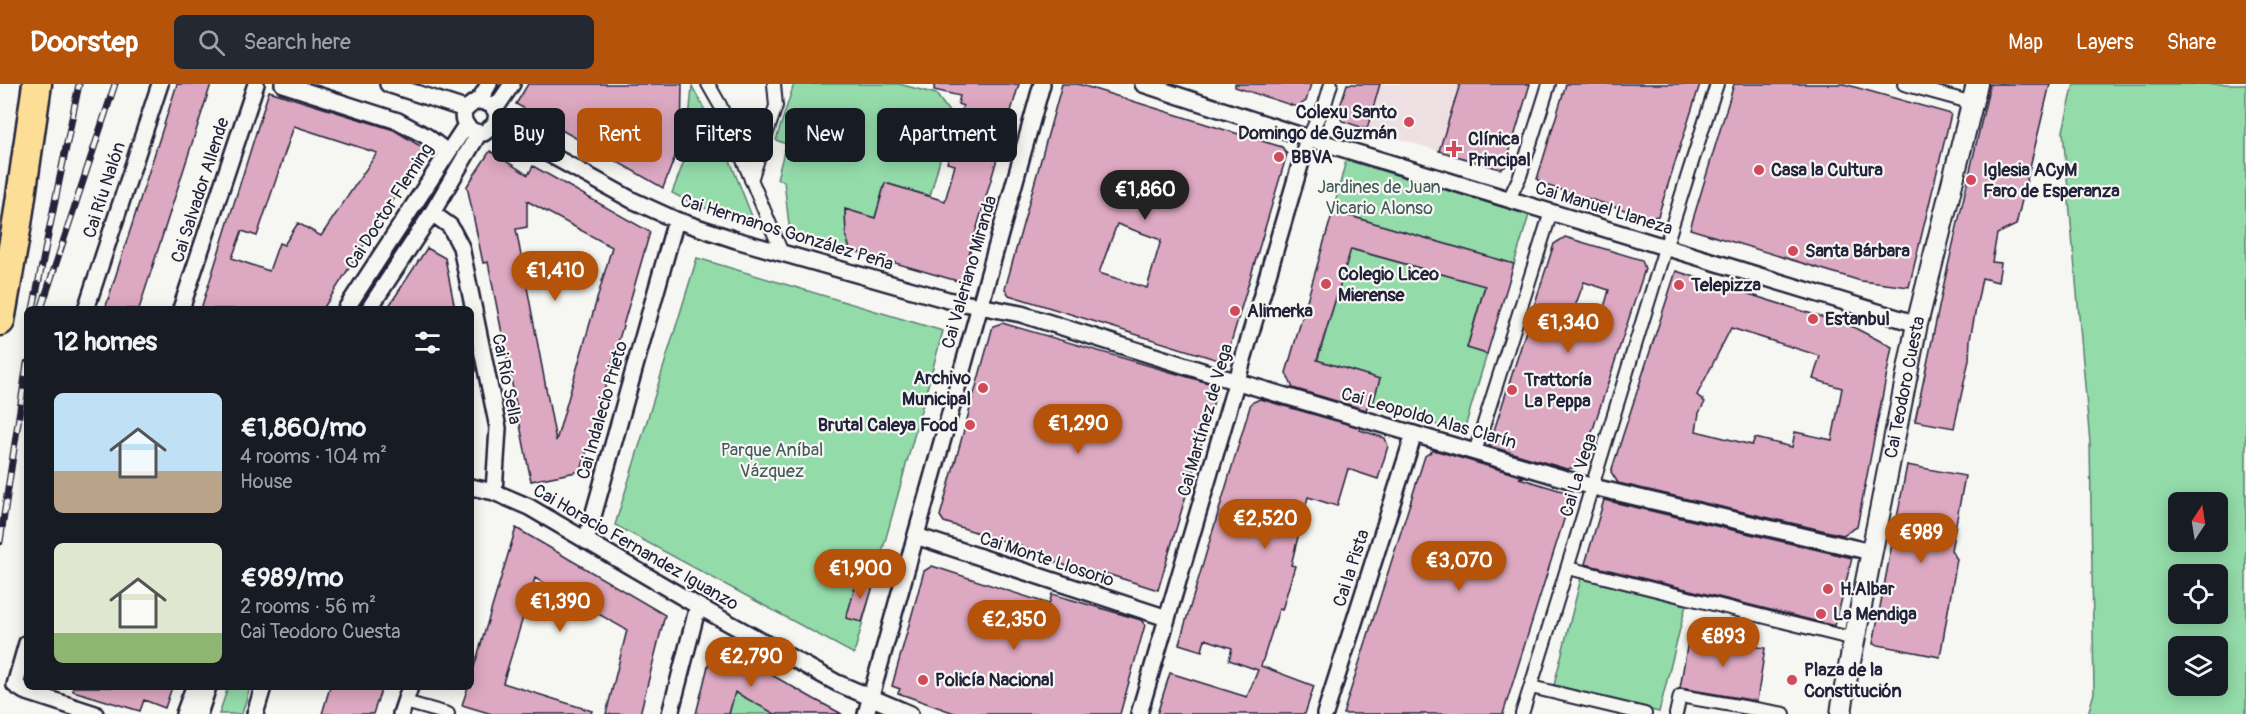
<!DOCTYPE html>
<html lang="en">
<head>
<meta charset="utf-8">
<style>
  body { margin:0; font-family:Pangolin,sans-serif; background:#242831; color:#f1f3f6; height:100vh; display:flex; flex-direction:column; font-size:22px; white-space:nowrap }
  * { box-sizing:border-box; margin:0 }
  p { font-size:20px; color:#9ea1a6 }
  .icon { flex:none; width:33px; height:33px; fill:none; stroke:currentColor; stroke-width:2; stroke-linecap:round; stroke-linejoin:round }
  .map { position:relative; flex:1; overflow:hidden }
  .details { position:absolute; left:24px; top:222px; width:450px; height:384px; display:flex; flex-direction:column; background:#171b24; border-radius:9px; box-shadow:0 3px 15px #0003 }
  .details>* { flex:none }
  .guide { position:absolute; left:492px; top:24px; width:570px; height:54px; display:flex; gap:12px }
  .needle { width:39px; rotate:12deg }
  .fabs { position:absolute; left:2168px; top:408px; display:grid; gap:12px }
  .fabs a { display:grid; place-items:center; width:60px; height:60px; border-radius:9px; background:#171b24; box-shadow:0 3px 15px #0003; font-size:30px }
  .price { position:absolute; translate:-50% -51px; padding:0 14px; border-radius:21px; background:#b45309; color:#fff; font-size:20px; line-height:39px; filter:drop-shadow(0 2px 3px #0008) }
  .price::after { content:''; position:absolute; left:50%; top:36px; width:18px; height:14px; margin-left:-9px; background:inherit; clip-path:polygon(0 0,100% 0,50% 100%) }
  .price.selected { background:#222; color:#fff }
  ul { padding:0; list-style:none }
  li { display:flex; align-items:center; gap:18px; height:150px; padding:0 30px }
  li span { display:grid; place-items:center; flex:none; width:168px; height:120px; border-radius:9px; color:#555 }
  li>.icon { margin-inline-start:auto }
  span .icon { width:72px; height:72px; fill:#fffc; stroke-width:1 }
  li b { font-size:26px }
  h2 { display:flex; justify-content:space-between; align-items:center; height:72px; padding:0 30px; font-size:26px }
  .pill { padding:0 21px; border-radius:9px; background:#171b24; box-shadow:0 3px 15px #0003; font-size:21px; line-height:54px }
  .pill.selected { background:#b45309; color:#fff }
  header { display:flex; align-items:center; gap:36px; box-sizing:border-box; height:84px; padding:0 30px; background:#b45309; color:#fff }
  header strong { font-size:28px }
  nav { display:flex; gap:33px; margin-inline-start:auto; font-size:21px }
  .search { width:420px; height:54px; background:#242831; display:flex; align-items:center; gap:15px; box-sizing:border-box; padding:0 21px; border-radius:9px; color:#9ea1a6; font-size:22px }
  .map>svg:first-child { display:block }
  .built { fill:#eedfe3 }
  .green { fill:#94dbaa; stroke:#5b7e72; stroke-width:1.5; fill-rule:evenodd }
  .building { fill:#dda8c1; stroke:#22223b; stroke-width:1.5; fill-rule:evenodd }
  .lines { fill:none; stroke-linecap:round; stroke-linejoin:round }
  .pedestrian-casing { stroke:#22223b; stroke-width:16 }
  .minor-casing { stroke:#22223b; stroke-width:20 }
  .tertiary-casing { stroke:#22223b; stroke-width:24 }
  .motorway-casing { stroke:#22223b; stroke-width:33 }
  .pedestrian { stroke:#f6f6f2; stroke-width:12 }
  .minor { stroke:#f6f6f2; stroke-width:15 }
  .tertiary { stroke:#f6f6f2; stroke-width:20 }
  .motorway { stroke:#fdde96; stroke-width:28 }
  .rail-casing { stroke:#22223b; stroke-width:7 }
  .rail { stroke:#f6f6f2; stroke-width:4.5; stroke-dasharray:14; stroke-linecap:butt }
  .poi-dot { fill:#d1495b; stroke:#f6f6f2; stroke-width:2 }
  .labels { text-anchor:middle; stroke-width:4.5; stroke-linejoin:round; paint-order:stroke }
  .poi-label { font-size:18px; font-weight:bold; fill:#22223b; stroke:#f6f6f2; text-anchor:start }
  .park-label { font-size:18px; fill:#445a5c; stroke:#f6f6f2 }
  .street-label { font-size:18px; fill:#22223b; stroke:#f6f6f2 }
</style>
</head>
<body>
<header>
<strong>Doorstep</strong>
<div class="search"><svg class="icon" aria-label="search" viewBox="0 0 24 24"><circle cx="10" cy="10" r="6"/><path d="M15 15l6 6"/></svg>Search here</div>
<nav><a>Map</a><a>Layers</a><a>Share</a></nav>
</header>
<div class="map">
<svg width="2246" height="630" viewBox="0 0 2246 630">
  <rect width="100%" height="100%" fill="#f6f6f2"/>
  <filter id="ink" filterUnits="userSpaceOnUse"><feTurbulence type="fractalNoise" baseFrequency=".0167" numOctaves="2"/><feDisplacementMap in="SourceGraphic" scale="12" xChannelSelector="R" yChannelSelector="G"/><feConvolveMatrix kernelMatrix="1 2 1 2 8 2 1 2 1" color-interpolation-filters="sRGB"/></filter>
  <g filter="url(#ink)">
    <path class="built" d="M1380,0h80l-21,67 -72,-22z"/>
    <path class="green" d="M794,0h105l37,10 16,22 -22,80 -45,-13 -10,35 -30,-9 1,26 4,15 -60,-16 -6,-53 -7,-2 9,-35 -10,-4z
      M2074,0h172v630h-158l6,-21 -4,-250 -27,-312zM2178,418h39v40h-39zM2178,490h39v40h-39zM2178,562h39v40h-39z
      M692,2l33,62 30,76 -60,-19 -23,-12 14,-37z
      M1346,76l183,55 -15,49 -181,-53z
      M1350,165l129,35 8,-6 -20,69 20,7 -22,73 -7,4 -86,-25 7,-27 -53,-16 -10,3z
      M697,174l246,73 -89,323 -239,-129z
      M1581,494l105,27 -27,107 -105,-27z
      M228,603h22l-8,27h-23z
      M735,608l40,22h-46z"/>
    <path class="building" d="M177,0h34l-72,225h-34z
      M528,0h154l-1,57 -18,47 -147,-84z
      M935,0h84l-58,198 -111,-32 -4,-15 -1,-26 30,9 10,-35 60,18 10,-36 -8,-2 16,-57 -5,-2 2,-8 -26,-6z
      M1062,0h16l144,45 60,18 5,7 -60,202 -9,4 -209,-65 -4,-6zM1117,140l44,16 -14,48 -48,-15z
      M1235,0h76l-5,17 -9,6 -62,-20z
      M1347,0h33l-13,45 -25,-8 -4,-8z
      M1460,0h70l-25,83 -5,2 -61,-18z
      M1566,0h134l-42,132 -8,2 -108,-34 -5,-5z
      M1734,0h110l107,30 -42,173 -48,-6 -171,-52z
      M1990,0h60l-34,141 -19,9 -5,28 9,1 -3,19 -16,-4 -12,61 -1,21 -15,68 -39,-7 30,-142z
      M269,7l125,39 31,19 -102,160h-122zM294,42l83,27 -56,83 -23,-13 -14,22 -5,-2 -10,28 -37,-13 10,-27 15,5z
      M490,67l38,24 5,-9 117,66 -69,239 -50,10 -43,-219 -5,1 -16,-77zM527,117l85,46 -56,194 -40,-212 11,-2z
      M1333,127l181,53 -27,90 -20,-6 18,-62 -134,-37 -34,111 63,19 -8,27 -4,-2 -2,6 -73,-22 -7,-15z
      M1565,153l77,23 3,9 -64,197 -14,3 -78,-23 65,-202zM1584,198l25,8 -9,32 -27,-10z
      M427,164l18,10 10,51h-68z
      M1676,187l177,56 39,20 -35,180 -14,8 -225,-52 -7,-11zM1731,244l89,28 -7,23 29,9 -10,52 -37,-8 -3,15 -37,-9 -3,7 -56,-14 3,-18 6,-11 -8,-7z
      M1002,239l210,61 4,10 -58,196 -54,-17 -1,5 -51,-17 2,-4 -110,-35 -4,-6 53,-190z
      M1260,315l101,29 -1,2 25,8 3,8 -10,33 -30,-10 -11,37 -29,-9 -17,68 4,1 -13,44 -3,-1 -18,57 53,20 -9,28h-148l13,-41 77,24 11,-27 -29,-10 3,-12 -27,-9 -3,12 -23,-7 72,-241z
      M1434,366l90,27 -5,1 53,16 -69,220h-160l82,-258z
      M1907,381l58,11 -14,74 6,9 -17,98 -67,-13z
      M1604,416l248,58 -17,68 -250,-62z
      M516,444l149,87 -25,99h-34l21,-84 -92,-52 -32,105 89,28 -1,3h-99l-30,-9 6,-18h3v-10z
      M932,482l117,38 3,-10 89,26 4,5 -25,89h-163l-59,-21 2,-4 -8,-3 5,-18 27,-97z
      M858,494l16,5 -12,39 -16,-4z
      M1689,551l76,13 -8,53 -77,-13z
      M714,558l100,57 28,15h-67l-40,-22 -6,22h-33z
      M73,603h99l-7,21 -21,-8 -4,11 -67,-20z
      M330,603h42l9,3 -8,24h-51z"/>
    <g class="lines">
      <g class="pedestrian-casing">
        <path id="pedestrian" d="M708,0l12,21 62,148
          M1904,0l69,19
          M1308,54l17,-34 6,-20
          M751,96l25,-74 -2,-22
          M1509,115l11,-23 29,-92
          M1475,368l76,-240
          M1568,484l286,71
          M1531,603l114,27
          M405,618l43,12
          M1522,630c66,-210 127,-421 195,-630
          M1676,630l4,-18 104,18"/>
      </g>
      <g class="minor-casing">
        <path id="minor" d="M283,0l115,37 28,15 21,16
          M388,0l77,25
          M1143,0l165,54 609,186
          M478,16l14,5 5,9 -2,10 -11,9c-7,0 -13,-1 -17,-7 -10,-14 2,-20 11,-26 4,-3 8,-11 11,-16
          M495,25l17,-25
          M495,40l137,76 44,20 60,20 212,60 73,14 197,62 375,111 278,65
          M432,129l18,13 11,21 37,181 -4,64
          M86,225l74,-225
          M181,225l75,-225
          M346,225l120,-184
          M369,225l63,-96 47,-80
          M471,403l23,5 35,15 169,99 139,77 73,31
          M916,452l251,82
          M586,457l90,-321
          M27,559l-12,42 9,6 71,23
          M184,630l10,-27
          M199,630l9,-27
          M255,630l8,-27
          M401,630l9,-27
          M670,630l28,-108
          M866,630l176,-630
          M1139,630l169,-576
          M1325,630l89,-280"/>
      </g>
      <g class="tertiary-casing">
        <g id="tertiary">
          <path id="s1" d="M1841,630l3,-22 73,-368 60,-240"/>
        </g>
      </g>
      <g class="motorway-casing">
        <path id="motorway" d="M0,237l17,-97 20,-140"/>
      </g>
      <use href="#pedestrian" class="pedestrian"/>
      <use href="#minor" class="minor"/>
      <use href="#tertiary" class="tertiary"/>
      <use href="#motorway" class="motorway"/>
      <g class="rail-casing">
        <path id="rail" d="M33,225l46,-225
          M41,225l74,-225
          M0,458l27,-179"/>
      </g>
      <use href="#rail" class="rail"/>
    </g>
  </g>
  <g class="poi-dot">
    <circle cx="1409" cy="38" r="6"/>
    <path d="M1451 56h6v6h6v6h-6v6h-6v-6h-6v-6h6z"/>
    <circle cx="1279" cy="73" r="6"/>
    <circle cx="1759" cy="86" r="6"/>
    <circle cx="1971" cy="96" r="6"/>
    <circle cx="1793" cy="167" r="6"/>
    <circle cx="1326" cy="200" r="6"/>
    <circle cx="1679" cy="201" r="6"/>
    <circle cx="1235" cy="227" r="6"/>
    <circle cx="1813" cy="235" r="6"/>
    <circle cx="983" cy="304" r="6"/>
    <circle cx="1512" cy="306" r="6"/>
    <circle cx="970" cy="341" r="6"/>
    <circle cx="1828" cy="505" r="6"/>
    <circle cx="1821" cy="530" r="6"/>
    <circle cx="923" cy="596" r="6"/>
    <circle cx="1792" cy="596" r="6"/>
  </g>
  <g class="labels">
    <g class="poi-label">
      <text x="1397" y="34" text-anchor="end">Colexu Santo<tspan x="1397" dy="21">Domingo de Guzmán</tspan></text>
      <text x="1468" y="61">Clínica<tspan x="1468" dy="21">Principal</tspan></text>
      <text x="1291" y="79">BBVA</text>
      <text x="1771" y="92">Casa la Cultura</text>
      <text x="1983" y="92">Iglesia ACyM<tspan x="1983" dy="21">Faro de Esperanza</tspan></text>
      <text x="1805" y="173">Santa Bárbara</text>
      <text x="1338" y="196">Colegio Liceo<tspan x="1338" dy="21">Mierense</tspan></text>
      <text x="1691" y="207">Telepizza</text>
      <text x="1247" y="233">Alimerka</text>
      <text x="1825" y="241">Estanbul</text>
      <text x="971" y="300" text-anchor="end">Archivo<tspan x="971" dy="21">Municipal</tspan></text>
      <text x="1524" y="302">Trattoría<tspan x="1524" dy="21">La Peppa</tspan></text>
      <text x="958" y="347" text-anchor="end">Brutal Caleya Food</text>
      <text x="1840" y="511">H.Albar</text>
      <text x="1833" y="536">La Mendiga</text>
      <text x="1804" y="592">Plaza de la<tspan x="1804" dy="21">Constitución</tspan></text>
      <text x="935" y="602">Policía Nacional</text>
    </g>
    <g class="park-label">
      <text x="1379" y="109">Jardines de Juan<tspan x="1379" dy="21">Vicario Alonso</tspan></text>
      <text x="772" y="372">Parque Aníbal<tspan x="772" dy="21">Vázquez</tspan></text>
    </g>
    <g class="street-label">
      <text transform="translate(104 106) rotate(-72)" y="6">Cai Ríu Nalón</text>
      <text transform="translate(200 106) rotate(-72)" y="6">Cai Salvador Allende</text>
      <text transform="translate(389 122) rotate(-57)" y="6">Cai Doctor Fleming</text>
      <text transform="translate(1604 124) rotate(17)" y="6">Cai Manuel Llaneza</text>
      <text transform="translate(787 148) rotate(17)" y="6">Cai Hermanos González Peña</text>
      <text transform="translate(969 188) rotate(-74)" y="6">Cai Valeriano Miranda</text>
      <text transform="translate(507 295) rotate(79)" y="6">Cai Río Sella</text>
      <text dy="6" stroke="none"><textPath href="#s1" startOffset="333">Cai Teodoro Cuesta</textPath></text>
      <text transform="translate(602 326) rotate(-74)" y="6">Cai Indalecio Prieto</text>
      <text transform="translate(1429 334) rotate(16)" y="6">Cai Leopoldo Alas Clarín</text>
      <text transform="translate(1205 336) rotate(-74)" y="6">Cai Martínez de Vega</text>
      <text transform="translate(1578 391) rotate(-73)" y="6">Cai La Vega</text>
      <text transform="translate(636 463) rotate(30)" y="6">Cai Horacio Fernandez Iguanzo</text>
      <text transform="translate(1047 475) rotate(18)" y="6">Cai Monte Llosorio</text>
      <text transform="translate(1351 484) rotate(-72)" y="6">Cai la Pista</text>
    </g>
  </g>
</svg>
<div class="fabs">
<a><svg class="needle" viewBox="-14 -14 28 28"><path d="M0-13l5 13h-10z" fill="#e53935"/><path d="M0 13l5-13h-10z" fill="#9ea1a6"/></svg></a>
<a><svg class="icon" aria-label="locate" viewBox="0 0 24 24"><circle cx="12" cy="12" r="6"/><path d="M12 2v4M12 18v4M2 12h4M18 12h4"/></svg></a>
<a><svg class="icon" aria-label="layers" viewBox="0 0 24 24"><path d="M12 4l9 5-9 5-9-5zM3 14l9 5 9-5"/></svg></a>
</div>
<b class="price selected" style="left:1145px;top:137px">€1,860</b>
<b class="price" style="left:555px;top:218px">€1,410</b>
<b class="price" style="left:1568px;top:270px">€1,340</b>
<b class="price" style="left:1078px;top:371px">€1,290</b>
<b class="price" style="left:1265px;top:466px">€2,520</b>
<b class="price" style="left:1921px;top:480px">€989</b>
<b class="price" style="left:1459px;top:508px">€3,070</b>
<b class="price" style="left:860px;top:516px">€1,900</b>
<b class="price" style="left:560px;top:549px">€1,390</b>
<b class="price" style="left:1014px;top:567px">€2,350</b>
<b class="price" style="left:1723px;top:584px">€893</b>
<b class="price" style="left:751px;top:604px">€2,790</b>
<div class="guide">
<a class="pill">Buy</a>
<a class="pill selected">Rent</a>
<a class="pill">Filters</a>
<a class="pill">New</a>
<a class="pill">Apartment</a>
</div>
<section class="details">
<h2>12 homes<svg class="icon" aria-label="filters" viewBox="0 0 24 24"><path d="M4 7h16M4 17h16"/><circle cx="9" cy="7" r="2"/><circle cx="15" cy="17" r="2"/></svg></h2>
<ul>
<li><span style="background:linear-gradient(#bfe0f5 65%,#b9a48a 0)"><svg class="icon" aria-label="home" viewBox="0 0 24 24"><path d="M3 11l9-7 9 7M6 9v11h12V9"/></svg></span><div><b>€1,860/mo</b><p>4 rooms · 104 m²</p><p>House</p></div></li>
<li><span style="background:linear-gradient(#dfe7d0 75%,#8fb573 0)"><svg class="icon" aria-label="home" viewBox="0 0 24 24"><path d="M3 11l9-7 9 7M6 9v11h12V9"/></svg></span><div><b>€989/mo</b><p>2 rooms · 56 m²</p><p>Cai Teodoro Cuesta</p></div></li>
</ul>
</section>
</div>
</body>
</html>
